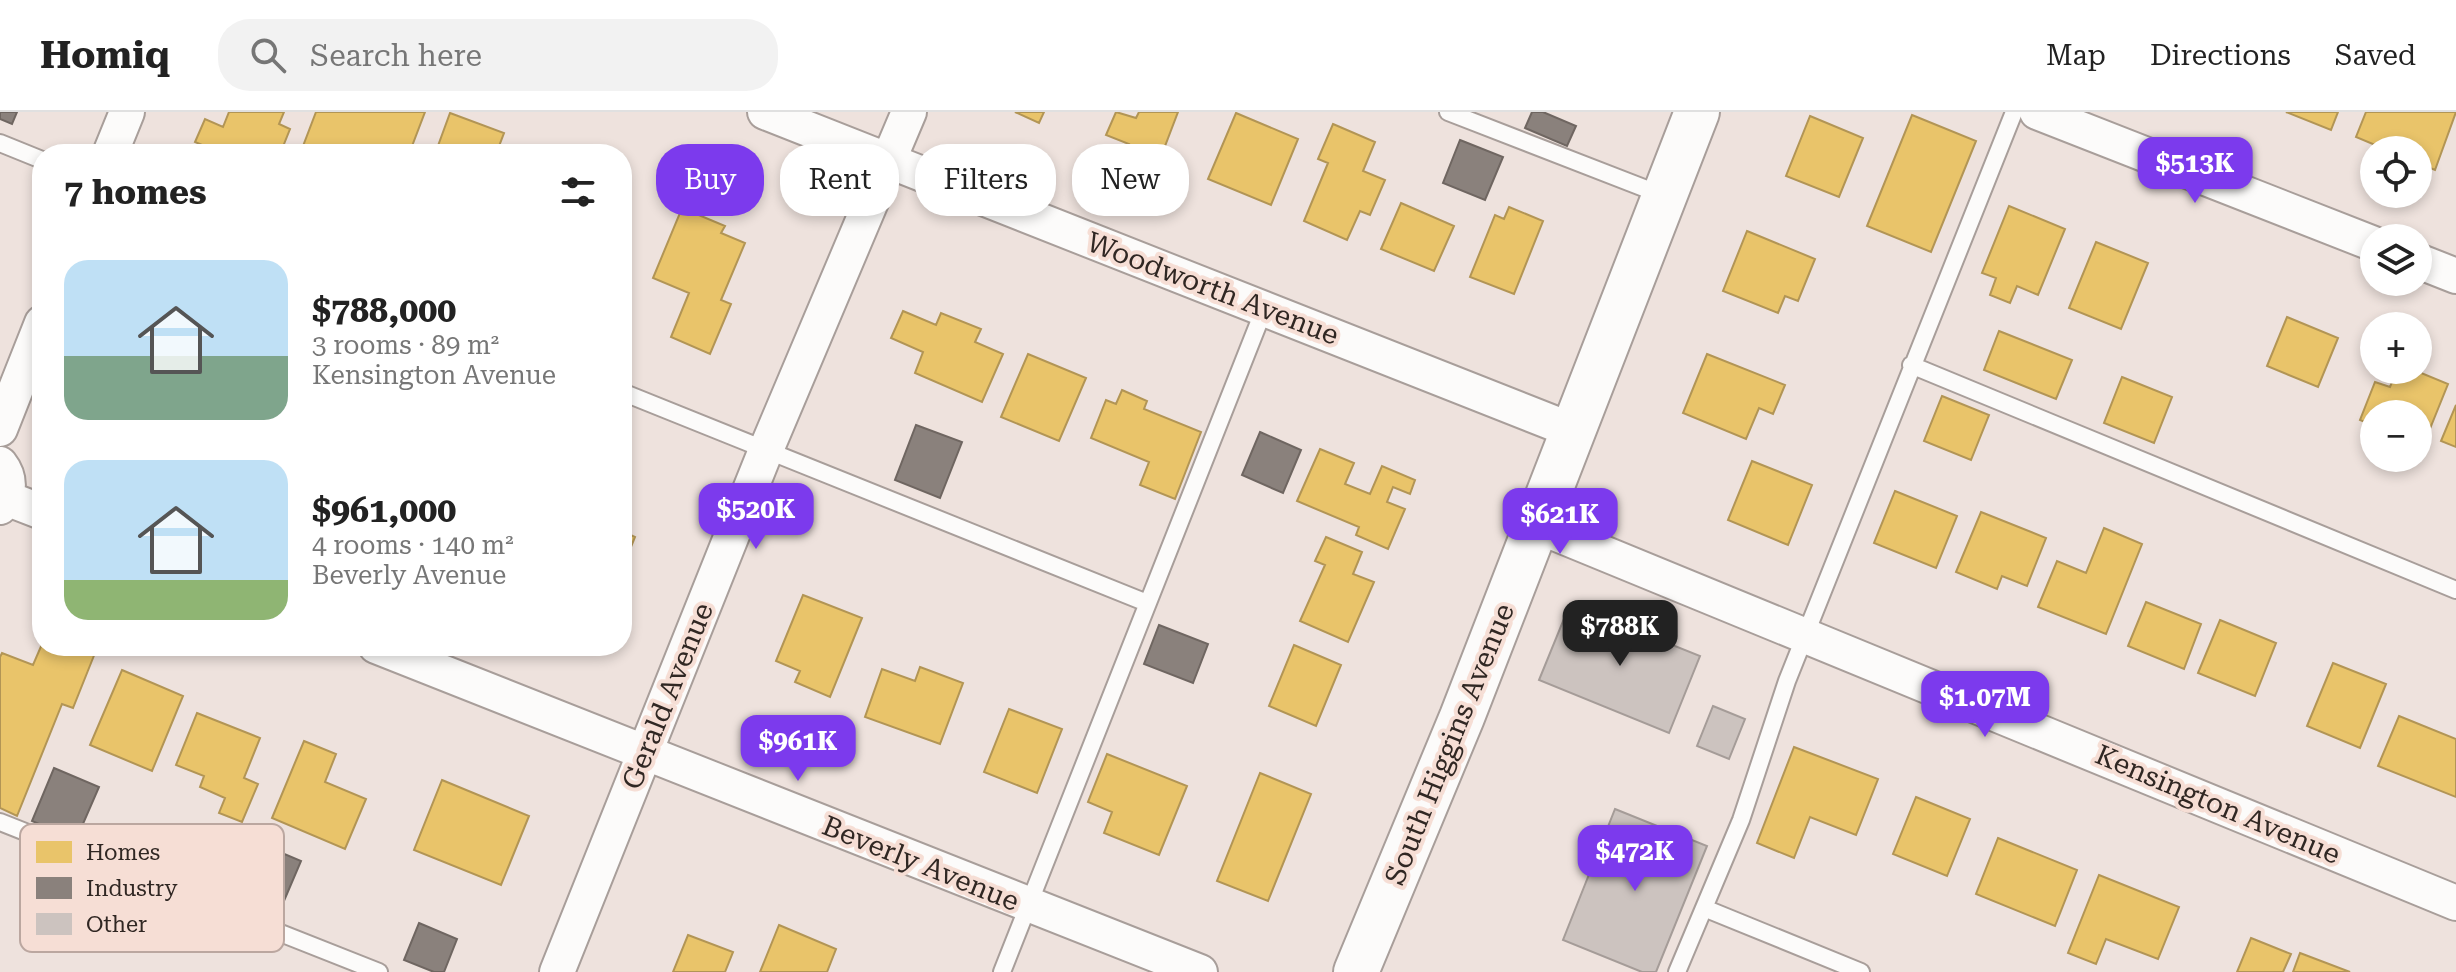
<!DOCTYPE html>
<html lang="en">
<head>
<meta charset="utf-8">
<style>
  body { margin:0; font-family:"Roboto Serif",serif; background:#f2f2f2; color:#222; height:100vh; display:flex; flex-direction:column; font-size:30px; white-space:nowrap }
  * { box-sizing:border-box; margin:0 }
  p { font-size:26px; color:#767676 }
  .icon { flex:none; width:44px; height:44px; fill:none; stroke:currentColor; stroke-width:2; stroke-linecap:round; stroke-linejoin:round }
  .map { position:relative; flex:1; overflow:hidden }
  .side { position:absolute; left:32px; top:32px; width:600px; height:512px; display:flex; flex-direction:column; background:#fff; border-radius:32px; box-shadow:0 4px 12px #0003 }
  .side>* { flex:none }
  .banner { position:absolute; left:656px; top:32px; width:760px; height:72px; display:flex; gap:16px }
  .controls { position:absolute; left:2360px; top:24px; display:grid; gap:16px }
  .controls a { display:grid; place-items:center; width:72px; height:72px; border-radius:50%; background:#fff; box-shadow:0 4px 12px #0003; font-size:40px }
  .price { position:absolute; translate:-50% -68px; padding:0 18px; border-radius:16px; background:#7c3aed; color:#fff; font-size:26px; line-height:52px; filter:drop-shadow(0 2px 4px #0008) }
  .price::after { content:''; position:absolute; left:50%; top:48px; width:24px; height:18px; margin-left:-12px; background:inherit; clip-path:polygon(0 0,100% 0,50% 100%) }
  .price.current { background:#222; color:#fff }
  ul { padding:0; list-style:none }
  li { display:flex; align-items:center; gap:24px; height:200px; padding:0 32px }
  li span { display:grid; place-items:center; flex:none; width:224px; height:160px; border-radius:24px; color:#555 }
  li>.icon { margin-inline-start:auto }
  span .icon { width:96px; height:96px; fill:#fffc; stroke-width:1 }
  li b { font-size:34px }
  h2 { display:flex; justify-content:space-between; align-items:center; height:96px; padding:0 32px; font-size:34px }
  .pill { padding:0 28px; border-radius:32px; background:#fff; box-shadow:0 4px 12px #0003; font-size:28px; line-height:72px }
  .pill.current { background:#7c3aed; color:#fff }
  header { display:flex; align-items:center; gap:48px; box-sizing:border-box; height:112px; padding:0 40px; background:#fff; border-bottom:2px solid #e0e0e0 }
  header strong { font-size:38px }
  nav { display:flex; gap:44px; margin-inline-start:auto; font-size:28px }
  .search { width:560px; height:72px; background:#f2f2f2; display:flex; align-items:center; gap:20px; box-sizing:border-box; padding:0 28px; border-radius:32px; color:#767676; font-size:30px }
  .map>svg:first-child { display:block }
  .homes { fill:#e9c46a; stroke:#b29555; stroke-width:2 }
  .industry { fill:#8a817c; stroke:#6f6661; stroke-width:2 }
  .building { fill:#ccc3bf; stroke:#a59c98; stroke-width:2 }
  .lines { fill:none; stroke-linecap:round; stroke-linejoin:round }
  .service-casing { stroke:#a89e9a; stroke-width:20 }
  .minor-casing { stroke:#a89e9a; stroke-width:38 }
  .secondary-casing { stroke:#a89e9a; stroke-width:48 }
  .service { stroke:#fcfbfa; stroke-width:16 }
  .minor { stroke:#fcfbfa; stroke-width:34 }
  .secondary { stroke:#fcfbfa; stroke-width:44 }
  .labels { text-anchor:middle; stroke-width:8; stroke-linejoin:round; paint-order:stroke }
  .street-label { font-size:28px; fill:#302723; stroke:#f6ded5 }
  .key { fill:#f6ded5; stroke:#bba7a0; stroke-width:2 }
  .key-label { font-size:22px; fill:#302723 }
</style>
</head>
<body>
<header>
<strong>Homiq</strong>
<div class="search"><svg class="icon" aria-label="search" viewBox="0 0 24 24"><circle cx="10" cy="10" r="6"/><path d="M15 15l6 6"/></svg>Search here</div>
<nav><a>Map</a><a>Directions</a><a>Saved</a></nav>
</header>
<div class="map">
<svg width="2456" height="860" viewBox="0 0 2456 860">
  <rect width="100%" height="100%" fill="#eee2dd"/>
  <path class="homes" d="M229,0h55l-5,12 11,5 -10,25h-57l-28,-12 10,-23 18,8z
    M316,0h109l-16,42 -29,-3 -1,3h-79z
    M1015,0h29l-5,11z
    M1116,0l20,6 3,-6h39l-24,63 -32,-13 7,-18 -23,-9z
    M2286,0h52l-7,18z
    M2366,0h90l-21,58 -17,-7v-13h-31l-31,-13z
    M450,1l54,20 -8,21h-61z
    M1236,1l62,26 -27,66 -63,-26z
    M1912,3l64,26 -45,111 -64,-26z
    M1810,4l53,22 -24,59 -53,-21z
    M1333,12l42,18 -12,29 22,9 -15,35 -10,-4 -13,29 -43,-19 24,-58 -10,-4z
    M1401,91l53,23 -20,45 -53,-22z
    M2009,94l56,23 -27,66 -21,-9 -7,17 -20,-8 6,-17 -14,-5z
    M1509,95l34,14 -29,73 -44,-17 25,-62 9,4z
    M682,96l43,18 -4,7 24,10 -24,57 10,4 -21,50 -39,-17 18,-44 -36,-15z
    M1747,119l68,28 -17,42 -13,-5 -7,17 -55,-22z
    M2096,130l52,21 -27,66 -52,-21z
    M903,199l33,14 5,-12 40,16 -6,13 28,12 -21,48 -67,-29 8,-21 -32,-14z
    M2287,205l51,21 -20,49 -51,-21z
    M1999,219l73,29 -16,39 -72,-29z
    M1028,242l58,24 -27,63 -58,-24z
    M1707,242l78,31 -12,29 -14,-6 -13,31 -63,-26z
    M2397,258h17l34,14 -25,62 -5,-2v-30h-44v12l-14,-6 15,-38 15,5z
    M2122,265l50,20 -18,46 -50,-20z
    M1122,278l25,11 -3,8 57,23 -26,67 -35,-14 9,-23 -58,-24 15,-38 10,4z
    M1942,284l47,19 -18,45 -47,-19z
    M2456,293v42l-15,-6z
    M1320,337l34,14 -9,21 25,10 12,-28 33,14 -5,14 -17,-7 -6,15 18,7 -17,40 -32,-14 3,-8 -62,-26z
    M1752,349l60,24 -24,60 -60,-25z
    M1895,379l62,25 -21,52 -62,-25z
    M1981,400l65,26 -19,48 -25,-10 -5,13 -41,-17z
    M2104,416l38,16 -36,90 -68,-27 19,-46 29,12z
    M622,419l13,6 -13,32z
    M1326,425l36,15 -9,22 21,8 -26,60 -48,-21 25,-56 -10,-4z
    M803,483l59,23 -32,79 -35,-15 5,-11 -24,-10z
    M2146,490l55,22 -17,45 -56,-23z
    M2220,508l56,23 -21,53 -57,-23z
    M42,532l55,4 -24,60 -11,-4 -45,112 -17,-8v-151l2,-4 31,12z
    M1294,533l47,20 -25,61 -47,-20z
    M2333,551l53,21 -26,64 -53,-22z
    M920,555l43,16 -23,61 -75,-27 17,-48 33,12z
    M122,558l61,26 -31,75 -62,-26z
    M1009,597l53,20 -25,64 -53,-21z
    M197,601l63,25 -16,40 14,6 -16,38 -23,-9 6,-15 -25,-11 4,-11 -28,-11z
    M2399,604l57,23v58l-78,-31z
    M304,629l32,13 -11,28 41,17 -21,50 -73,-31z
    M1794,635l84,32 -22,56 -46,-18 -16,41 -37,-15z
    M1107,642l80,32 -28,69 -55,-22 8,-21 -24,-10z
    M1260,661l51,21 -43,107 -51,-20z
    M442,668l87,36 -28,69 -87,-35z
    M1916,685l54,22 -23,57 -54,-22z
    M1998,726l79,32 -22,56 -79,-32z
    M2099,763l80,32 -21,52 -52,-20 -10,25 -28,-11z
    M779,813l57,24 -9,23h-67z
    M688,823l45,17 -8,20h-52z
    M2251,826l40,16 -8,18h-46z
    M2300,841l50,19h-57z"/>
  <path class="industry" d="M0,0h17l-5,12 -12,-5z
    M1532,0h11l33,14 -9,20 -42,-18z
    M1460,28l43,17 -18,43 -42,-17z
    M916,313l46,17 -22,56 -45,-18z
    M1260,320l41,18 -18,43 -41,-18z
    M1159,513l49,19 -15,39 -49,-19z
    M54,656l45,19 -23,53 -44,-19z
    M256,730l45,19 -20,47 -44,-19z
    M419,811l38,16 -13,33h-10l-30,-12z"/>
  <path class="building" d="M1570,492l130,52 -31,77 -130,-53z
    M1713,594l32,13 -16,40 -32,-13z
    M1615,697l92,37 -51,126h-14l-79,-32z"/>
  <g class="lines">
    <g class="service-casing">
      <path id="service" d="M1448,0l214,83
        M0,31l42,17
        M1911,253l545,225
        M622,280l525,211
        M0,710l379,150
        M1704,796l157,64
        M1002,860l263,-665
        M1677,860l64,-152 46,-139 227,-569"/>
    </g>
    <g class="minor-casing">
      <path id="minor" d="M765,0l806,318
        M2037,0l337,132
        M110,42l17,-42
        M2418,149l38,15
        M0,317l42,-106
        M0,352c11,14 10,28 0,43
        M6,386l36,14
        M1535,413l921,378
        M376,534l824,326
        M557,860l209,-522 143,-338"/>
    </g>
    <g class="secondary-casing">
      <path id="secondary" d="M1356,860l106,-255 235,-605"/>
    </g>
    <use href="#service" class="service"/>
    <use href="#minor" class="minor"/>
    <use href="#secondary" class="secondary"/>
  </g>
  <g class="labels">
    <g class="street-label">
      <text transform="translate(1213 176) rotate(21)" y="10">Woodworth Avenue</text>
      <text transform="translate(667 584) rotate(-68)" y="10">Gerald Avenue</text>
      <text transform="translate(1449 632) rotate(-68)" y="10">South Higgins Avenue</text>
      <text transform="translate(2218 692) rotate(23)" y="10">Kensington Avenue</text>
      <text transform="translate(921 751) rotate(22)" y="10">Beverly Avenue</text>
    </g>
  </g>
  <rect x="20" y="712" width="264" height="128" rx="12" class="key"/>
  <rect x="36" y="729" width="36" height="22" fill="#e9c46a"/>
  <rect x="36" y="765" width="36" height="22" fill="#8a817c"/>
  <rect x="36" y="801" width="36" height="22" fill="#ccc3bf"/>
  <g class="key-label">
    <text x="86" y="748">Homes</text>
    <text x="86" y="784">Industry</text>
    <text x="86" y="820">Other</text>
  </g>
</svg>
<div class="controls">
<a><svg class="icon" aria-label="locate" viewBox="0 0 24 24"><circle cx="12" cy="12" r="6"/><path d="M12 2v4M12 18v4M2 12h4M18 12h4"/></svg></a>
<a><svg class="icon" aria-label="layers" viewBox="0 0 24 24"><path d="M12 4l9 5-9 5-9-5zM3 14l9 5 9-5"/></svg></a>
<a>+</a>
<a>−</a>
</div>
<b class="price" style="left:2195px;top:93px">$513K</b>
<b class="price" style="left:756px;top:439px">$520K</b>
<b class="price" style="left:1560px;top:444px">$621K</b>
<b class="price current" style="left:1620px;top:556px">$788K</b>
<b class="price" style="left:1985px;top:627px">$1.07M</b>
<b class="price" style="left:798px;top:671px">$961K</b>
<b class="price" style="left:1635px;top:781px">$472K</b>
<div class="banner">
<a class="pill current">Buy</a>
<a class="pill">Rent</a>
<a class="pill">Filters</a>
<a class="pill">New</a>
</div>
<section class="side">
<h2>7 homes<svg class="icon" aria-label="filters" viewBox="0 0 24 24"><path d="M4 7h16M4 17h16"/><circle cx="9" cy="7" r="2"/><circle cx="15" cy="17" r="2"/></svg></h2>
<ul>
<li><span style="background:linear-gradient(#bfe0f5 60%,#7fa58c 0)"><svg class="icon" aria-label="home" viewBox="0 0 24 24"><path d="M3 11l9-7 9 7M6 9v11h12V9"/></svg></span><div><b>$788,000</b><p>3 rooms · 89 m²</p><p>Kensington Avenue</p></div></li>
<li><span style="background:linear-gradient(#bfe0f5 75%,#8fb573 0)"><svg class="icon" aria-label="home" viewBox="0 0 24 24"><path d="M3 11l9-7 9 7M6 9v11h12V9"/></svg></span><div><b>$961,000</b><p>4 rooms · 140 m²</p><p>Beverly Avenue</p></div></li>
</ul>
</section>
</div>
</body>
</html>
